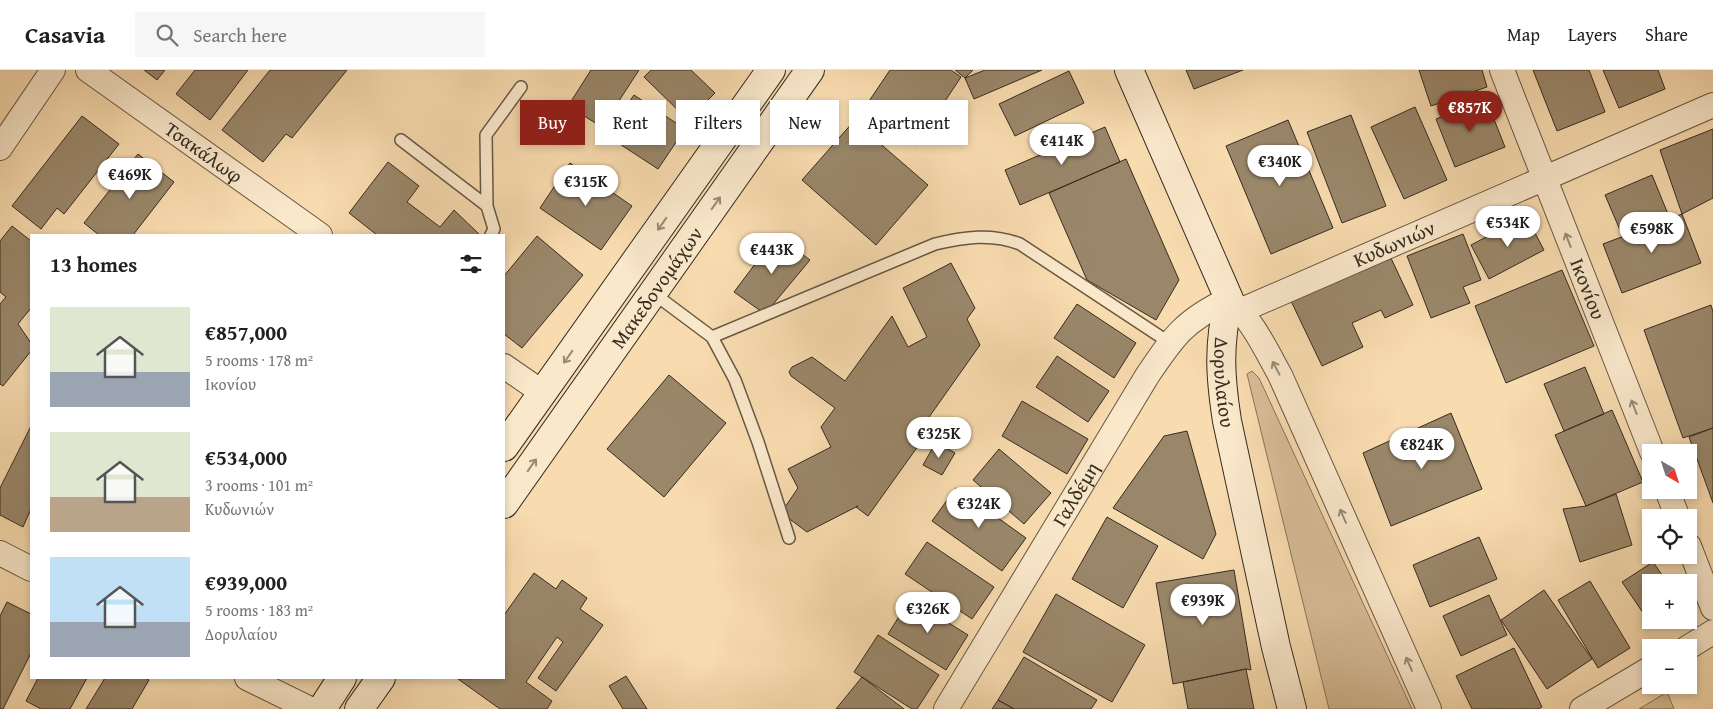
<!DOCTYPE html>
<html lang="en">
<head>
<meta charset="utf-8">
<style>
  body { margin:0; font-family:"Gentium Book Plus",serif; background:#f6f6f6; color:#202124; height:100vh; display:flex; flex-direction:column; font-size:19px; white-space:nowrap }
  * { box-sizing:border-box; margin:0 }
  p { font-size:16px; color:#757577 }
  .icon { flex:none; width:28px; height:28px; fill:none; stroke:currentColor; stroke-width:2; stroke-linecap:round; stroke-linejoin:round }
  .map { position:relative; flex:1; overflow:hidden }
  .sheet { position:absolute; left:30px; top:164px; width:475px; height:445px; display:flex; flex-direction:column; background:#fff; border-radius:0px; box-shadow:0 2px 8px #0003 }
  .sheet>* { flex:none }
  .guide { position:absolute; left:520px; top:30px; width:475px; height:45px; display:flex; gap:10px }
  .needle { width:32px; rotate:141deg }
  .buttons { position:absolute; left:1642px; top:374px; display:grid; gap:10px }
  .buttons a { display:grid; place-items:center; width:55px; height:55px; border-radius:0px; background:#fff; box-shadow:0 2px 8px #0003; font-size:25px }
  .price { position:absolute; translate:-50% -42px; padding:0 11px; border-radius:18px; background:#fff; color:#222; font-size:16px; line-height:32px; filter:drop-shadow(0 1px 2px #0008) }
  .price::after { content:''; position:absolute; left:50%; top:30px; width:15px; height:11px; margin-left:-8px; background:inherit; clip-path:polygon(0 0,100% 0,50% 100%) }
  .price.current { background:#8f2418; color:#fff }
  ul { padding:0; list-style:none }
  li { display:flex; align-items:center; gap:15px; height:125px; padding:0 20px }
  li span { display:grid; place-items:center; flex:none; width:140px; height:100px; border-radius:0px; color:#555 }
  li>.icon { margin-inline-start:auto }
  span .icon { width:60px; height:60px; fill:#fffc; stroke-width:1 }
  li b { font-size:21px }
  h2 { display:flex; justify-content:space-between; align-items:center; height:60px; padding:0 20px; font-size:21px }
  .tag { padding:0 18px; border-radius:0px; background:#fff; box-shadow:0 2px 8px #0003; font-size:18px; line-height:45px }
  .tag.current { background:#8f2418; color:#fff }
  header { display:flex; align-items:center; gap:30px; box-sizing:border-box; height:70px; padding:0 25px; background:#fff; border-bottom:1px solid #e0e0e0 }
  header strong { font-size:24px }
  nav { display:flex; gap:28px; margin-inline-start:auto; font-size:18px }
  .search { width:350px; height:45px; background:#f6f6f6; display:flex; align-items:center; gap:12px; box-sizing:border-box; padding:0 18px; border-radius:0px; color:#757577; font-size:19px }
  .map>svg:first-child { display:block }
  .green { fill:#d7bd97; stroke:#86745c }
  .building { fill:#9a876a; stroke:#352c20 }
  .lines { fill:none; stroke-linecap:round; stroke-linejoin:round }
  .lane-casing { stroke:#665844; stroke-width:14 }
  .street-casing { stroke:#665844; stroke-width:26 }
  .secondary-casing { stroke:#352c20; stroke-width:30 }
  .lane { stroke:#fae8cb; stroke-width:11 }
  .street { stroke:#fae8cb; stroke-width:24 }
  .secondary { stroke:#fae8cb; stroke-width:28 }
  .oneway { stroke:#988a76 }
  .labels { text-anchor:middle; stroke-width:4; stroke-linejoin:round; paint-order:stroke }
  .street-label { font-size:20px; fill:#352c20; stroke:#fae8cb }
</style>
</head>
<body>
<header>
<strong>Casavia</strong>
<div class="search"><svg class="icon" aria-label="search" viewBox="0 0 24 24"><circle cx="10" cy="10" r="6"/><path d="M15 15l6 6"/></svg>Search here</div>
<nav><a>Map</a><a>Layers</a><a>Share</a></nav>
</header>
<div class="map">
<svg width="1713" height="639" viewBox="0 0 1713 639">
  <rect width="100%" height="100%" fill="#f8dbaf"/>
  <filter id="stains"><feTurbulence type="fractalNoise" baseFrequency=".004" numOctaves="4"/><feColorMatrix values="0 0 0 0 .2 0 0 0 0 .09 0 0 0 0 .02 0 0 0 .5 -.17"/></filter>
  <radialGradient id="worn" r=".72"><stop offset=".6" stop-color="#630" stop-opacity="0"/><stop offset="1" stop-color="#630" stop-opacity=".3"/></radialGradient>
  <path class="green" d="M1252,301l7,7 153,331h-83l-82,-335z
    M1667,622l7,17h-35z"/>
  <path class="building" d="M144,0h21l-8,10z
    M195,0h53l-38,50 -34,-26z
    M270,0h77l-55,68 -6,-4 -23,28 -41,-32z
    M591,0h48l-37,57 -34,-21z
    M651,0h40l24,23 -27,27 -44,-43z
    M890,0h61l10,7 -45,68 -53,-35z
    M955,0h18l-8,8z
    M985,0h57l-68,29 -9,-21z
    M1186,0h57l-49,19z
    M1419,0h63l5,17 -56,19z
    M1533,0h56l16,42 -48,19z
    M1603,0h55l7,19 -46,19z
    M1069,1l15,32 -69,33 -16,-32z
    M634,25l51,34 -27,40 -52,-34z
    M1486,29l19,48 -50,20 -19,-48z
    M1415,37l32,73 -43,19 -33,-72z
    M1351,45l35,91 -44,17 -35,-91z
    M82,46l37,28 -55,70 -7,-6 -16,21 -29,-23z
    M1288,50l45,108 -62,26 -45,-108z
    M854,51l74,64 -52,60 -74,-65z
    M1105,57l15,35 -100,43 -15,-35z
    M1713,59v69l-31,16 -22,-64z
    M138,84l36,28 -41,53h-34l-15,-12z
    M1126,89l53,121 -23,40 -69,-40 -38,-87z
    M388,92l31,24 -12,16 33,25 14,-17 26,25h-103l-28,-22z
    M570,93l62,43 -31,44 -61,-42z
    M1652,105l18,44 -47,18 -18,-42z
    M1682,144l19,49 -79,30 -19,-49z
    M1526,146l18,34 -55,29 -18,-34z
    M12,156l19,15v67l-13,16 13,19v8l-28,35 -3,-2v-80l6,-7 -6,-5v-51z
    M1463,164l18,46 -18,7 7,16 -39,15 -24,-62z
    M777,165l33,25 -45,54 -31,-22z
    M537,166l46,39 -61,73 -18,-14v-58z
    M1390,186l23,49 -28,13 -4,-8 -29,13 11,24 -41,19 -31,-65z
    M951,193l24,45 -8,11 13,26 -70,99 16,-9 -58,81 -12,-9 2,-1 -51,26 -20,-15 -4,-7 15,-22 -10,-19 43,-22 -10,-20 14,-19 -44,-32 -2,-4 3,-5 20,-10 33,24 47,-65 16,31 19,-10 -24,-49z
    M1562,200l32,76 -88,37 -31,-77z
    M1077,234l59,39 -22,35 -60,-40z
    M1711,235l2,7v116l-30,10 -39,-108z
    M1057,286l52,35 -21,31 -52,-35z
    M1585,297l19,47 -40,17 -20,-47z
    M669,305l57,48 -62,74 -57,-48z
    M1022,331l66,38 -21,35 -65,-38z
    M1612,340l31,72 -57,24 -31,-71z
    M1451,343l31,76 -91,37 -28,-73z
    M31,356v83l-8,18 -23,-12v-27z
    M1713,358v75l-24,-66z
    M1187,361l29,103 -13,25 -90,-51 51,-72z
    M936,372l19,11 -13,22 -19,-10z
    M999,379l52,44 -27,31 -51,-44z
    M956,418l70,50 -24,33 -70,-50z
    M1616,424l16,51 -52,17 -17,-53 23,-3z
    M1107,447l51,29 -35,62 -51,-29z
    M1479,467l18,42 -67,28 -17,-42z
    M927,472l67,45 -22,32 -67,-45z
    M1653,492l14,20h-16v38h9l-8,6 -30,-44z
    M1234,500l17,100 -5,-1 -73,15 -17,-101z
    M534,503l22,16 6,-9 25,18 -7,11 23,16 -47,66 -18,-13 25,-36 -6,-5 -31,45 26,19 -5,8h-47l-42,-30 46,-1v-63z
    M1590,511l40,67 -32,20 -40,-68z
    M1544,520l48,69 -45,30 -46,-69z
    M1056,524l89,51 -33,57 -89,-50z
    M1489,525l18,40 -46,21 -18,-40z
    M910,529l58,36 -22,35 -58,-36z
    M7,532l24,12v39l-28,56h-3v-93z
    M878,565l61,40 -22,34h-5l-58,-37z
    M1514,578l28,59 -4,2h-66l-16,-33z
    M1024,587l73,43 -6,9h-77l-16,-9z
    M1246,599l8,40h-66l-5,-27z
    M626,606l21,33h-24l-14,-23z
    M862,607l42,32h-68z
    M38,608h49l-17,31h-29l-15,-8z
    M105,608h40l4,2 -17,29h-46z
    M998,630l16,9h-22z"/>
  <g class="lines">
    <g class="lane-casing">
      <path id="lane" d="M401,70l86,66 7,23 -3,6
        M487,136l-1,-71 35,-48
        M653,223l59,44 223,-93c29,-7 57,-11 85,0l150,99
        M712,267l23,43 23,62 31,96"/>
    </g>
    <g class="street-casing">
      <g id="street">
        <path id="s1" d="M88,0l232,165"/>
        <path id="s2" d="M1502,0l150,382"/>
        <path d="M0,78l53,-78"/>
        <path id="s3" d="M1242,240l471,-205"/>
        <path d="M504,296l39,27"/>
        <path d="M1667,420l11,28"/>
        <path d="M1689,476l24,62"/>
        <path d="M0,483l31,16"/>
        <path d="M1687,578l26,-16"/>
        <path d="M247,608l63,31"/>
        <path id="s4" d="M946,639l201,-333c27,-40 37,-55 82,-77 23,21 36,49 51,76l149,334"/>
        <path d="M1582,639l69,-41"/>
      </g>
    </g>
    <g class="secondary-casing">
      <g id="secondary">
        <path id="s5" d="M1129,0l100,229c-11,45 -9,77 -2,122l49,226 16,62"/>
        <path d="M504,377l267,-377"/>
        <path id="s6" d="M504,434l306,-434"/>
        <path d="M322,639l20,-31"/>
        <path d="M359,639l22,-31"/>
      </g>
    </g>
    <use href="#lane" class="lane"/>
    <use href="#street" class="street"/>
    <use href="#secondary" class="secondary"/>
  </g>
  <defs><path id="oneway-shaft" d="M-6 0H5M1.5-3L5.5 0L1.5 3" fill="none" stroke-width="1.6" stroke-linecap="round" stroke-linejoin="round" transform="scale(1.25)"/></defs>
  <g class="oneway">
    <use href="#oneway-shaft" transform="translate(716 133) rotate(-55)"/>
    <use href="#oneway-shaft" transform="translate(662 154) rotate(125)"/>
    <use href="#oneway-shaft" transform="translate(1568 170) rotate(-111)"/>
    <use href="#oneway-shaft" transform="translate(568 287) rotate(125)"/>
    <use href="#oneway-shaft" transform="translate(1276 298) rotate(-118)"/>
    <use href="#oneway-shaft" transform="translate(1634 337) rotate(-111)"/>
    <use href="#oneway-shaft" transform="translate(532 395) rotate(-55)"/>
    <use href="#oneway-shaft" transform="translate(1343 446) rotate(-114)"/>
    <use href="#oneway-shaft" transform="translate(1409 594) rotate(-114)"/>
  </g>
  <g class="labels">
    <g class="street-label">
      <text dy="7" stroke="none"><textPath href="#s1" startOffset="142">Τσακάλωφ</textPath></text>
      <text dy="7" stroke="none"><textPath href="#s3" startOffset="166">Κυδωνιών</textPath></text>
      <text dy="7" stroke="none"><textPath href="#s6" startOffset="265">Μακεδονομάχων</textPath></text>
      <text dy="7" stroke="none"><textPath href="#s2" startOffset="235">Ικονίου</textPath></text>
      <text dy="7" stroke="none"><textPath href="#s5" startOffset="334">Δορυλαίου</textPath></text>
      <text dy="7" stroke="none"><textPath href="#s4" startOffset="251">Γαλδέμη</textPath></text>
    </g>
  </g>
  <rect width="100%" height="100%" filter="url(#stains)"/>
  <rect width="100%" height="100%" fill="url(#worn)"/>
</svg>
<div class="buttons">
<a><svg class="needle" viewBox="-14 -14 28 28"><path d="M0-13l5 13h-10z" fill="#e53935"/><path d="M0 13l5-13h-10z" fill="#757577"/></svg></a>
<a><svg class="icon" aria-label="locate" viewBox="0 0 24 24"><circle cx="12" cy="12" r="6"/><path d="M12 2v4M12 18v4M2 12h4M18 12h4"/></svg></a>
<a>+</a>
<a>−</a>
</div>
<b class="price current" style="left:1470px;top:63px">€857K</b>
<b class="price" style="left:1062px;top:96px">€414K</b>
<b class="price" style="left:1280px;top:117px">€340K</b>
<b class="price" style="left:130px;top:130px">€469K</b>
<b class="price" style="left:586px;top:137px">€315K</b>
<b class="price" style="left:1508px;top:178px">€534K</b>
<b class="price" style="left:1652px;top:184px">€598K</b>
<b class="price" style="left:772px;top:205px">€443K</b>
<b class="price" style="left:939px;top:389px">€325K</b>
<b class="price" style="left:1422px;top:400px">€824K</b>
<b class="price" style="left:979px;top:459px">€324K</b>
<b class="price" style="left:1203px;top:556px">€939K</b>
<b class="price" style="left:928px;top:564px">€326K</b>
<div class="guide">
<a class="tag current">Buy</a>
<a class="tag">Rent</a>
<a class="tag">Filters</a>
<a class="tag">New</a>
<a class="tag">Apartment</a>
</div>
<section class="sheet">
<h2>13 homes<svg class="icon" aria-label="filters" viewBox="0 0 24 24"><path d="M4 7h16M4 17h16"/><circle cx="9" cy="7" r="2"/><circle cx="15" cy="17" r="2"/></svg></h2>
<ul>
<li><span style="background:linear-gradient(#dfe7d0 65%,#9aa5b1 0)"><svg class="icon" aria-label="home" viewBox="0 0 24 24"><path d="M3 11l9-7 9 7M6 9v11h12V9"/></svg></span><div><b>€857,000</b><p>5 rooms · 178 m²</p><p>Ικονίου</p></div></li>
<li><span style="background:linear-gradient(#dfe7d0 65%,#b9a48a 0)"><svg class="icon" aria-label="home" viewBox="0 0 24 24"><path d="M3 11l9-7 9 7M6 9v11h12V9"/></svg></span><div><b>€534,000</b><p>3 rooms · 101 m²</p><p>Κυδωνιών</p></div></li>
<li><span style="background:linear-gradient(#bfe0f5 65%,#9aa5b1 0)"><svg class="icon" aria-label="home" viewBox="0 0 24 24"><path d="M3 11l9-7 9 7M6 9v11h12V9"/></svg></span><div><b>€939,000</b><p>5 rooms · 183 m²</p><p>Δορυλαίου</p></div></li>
</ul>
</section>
</div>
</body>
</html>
